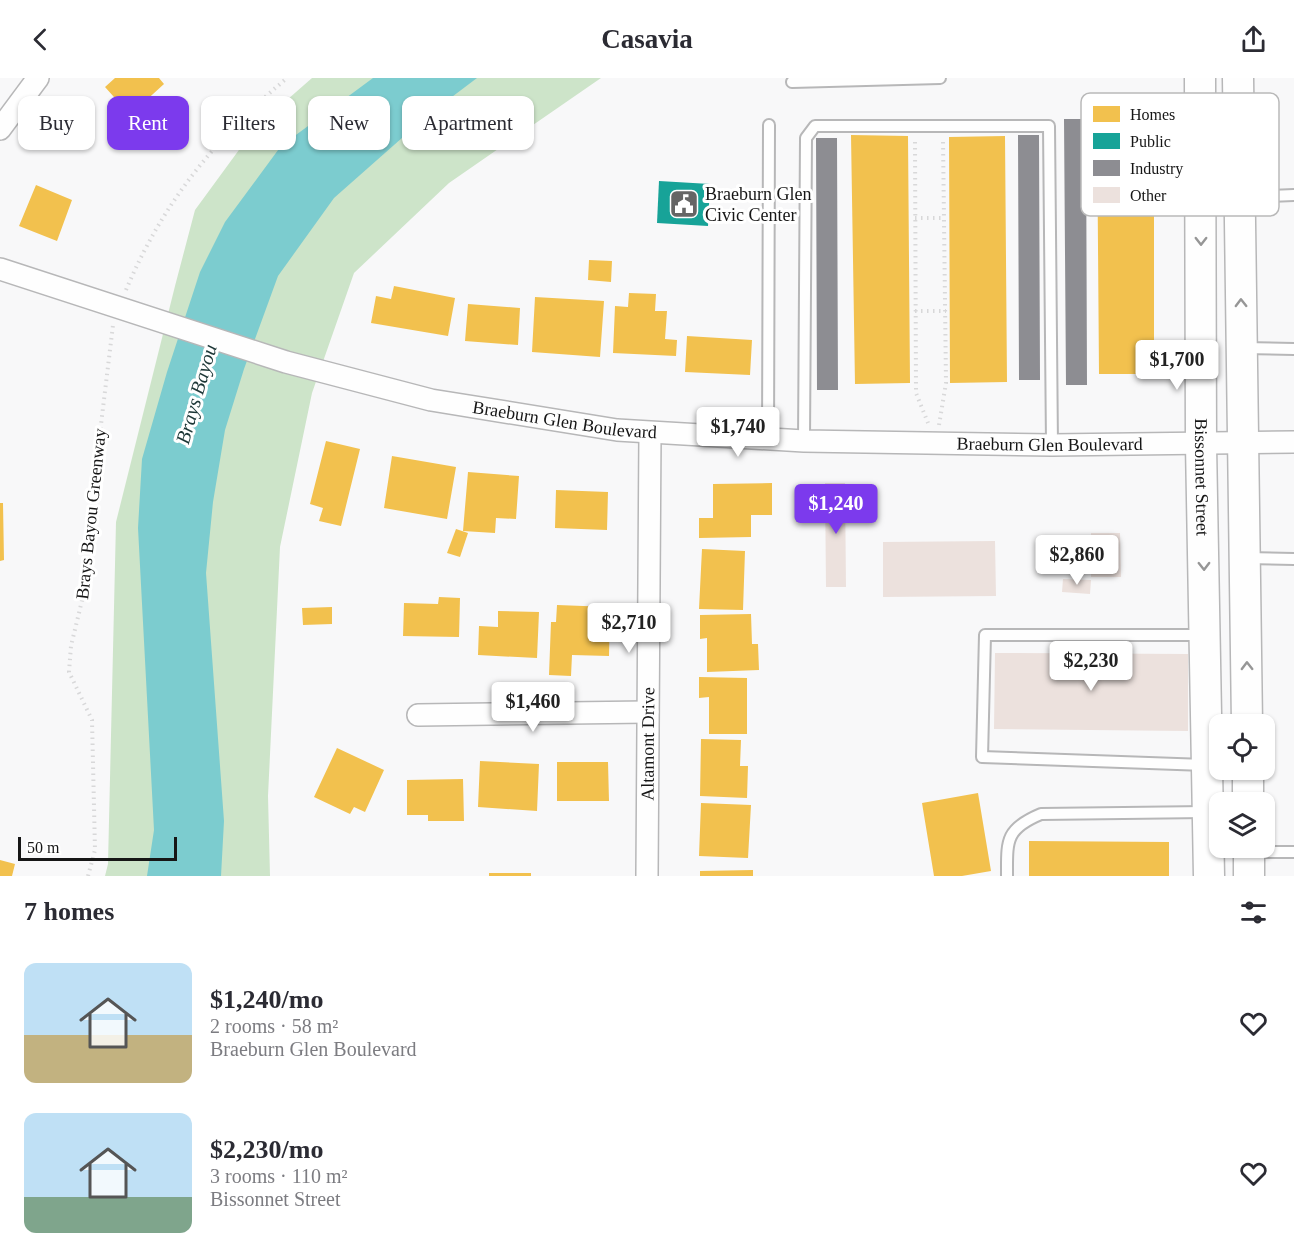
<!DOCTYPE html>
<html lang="en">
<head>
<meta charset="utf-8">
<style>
  body { margin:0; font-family:"Times New Roman",serif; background:#f7f7f7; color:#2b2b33; height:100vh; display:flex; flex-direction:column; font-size:22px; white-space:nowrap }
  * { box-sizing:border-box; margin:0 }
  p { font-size:20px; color:#7c7c81 }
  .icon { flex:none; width:33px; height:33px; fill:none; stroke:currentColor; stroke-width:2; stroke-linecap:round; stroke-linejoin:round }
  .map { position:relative; height:798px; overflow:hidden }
  .drawer { display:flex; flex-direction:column; background:#fff; flex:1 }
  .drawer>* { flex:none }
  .hud { position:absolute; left:18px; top:18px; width:600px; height:54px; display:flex; gap:12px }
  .fabs { position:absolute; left:1209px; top:636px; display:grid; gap:12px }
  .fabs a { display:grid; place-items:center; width:66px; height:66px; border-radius:12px; background:#fff; box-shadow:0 2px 4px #0004; font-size:30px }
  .scale { position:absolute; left:18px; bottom:15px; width:159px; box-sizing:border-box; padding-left:6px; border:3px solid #161616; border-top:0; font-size:16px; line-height:21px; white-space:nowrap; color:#161616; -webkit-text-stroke:4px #fff; paint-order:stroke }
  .price { position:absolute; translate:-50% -51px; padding:0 14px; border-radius:6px; background:#fff; color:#222; font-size:20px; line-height:39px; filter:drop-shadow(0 2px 3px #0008) }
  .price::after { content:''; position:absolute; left:50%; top:36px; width:18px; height:14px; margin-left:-9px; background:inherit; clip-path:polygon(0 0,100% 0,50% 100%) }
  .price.selected { background:#7c3aed; color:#fff }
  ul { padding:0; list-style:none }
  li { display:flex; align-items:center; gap:18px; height:150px; padding:0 24px }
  li span { display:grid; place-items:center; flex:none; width:168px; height:120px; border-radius:12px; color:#555 }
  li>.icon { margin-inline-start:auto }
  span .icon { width:72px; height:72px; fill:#fffc; stroke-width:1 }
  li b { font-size:26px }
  h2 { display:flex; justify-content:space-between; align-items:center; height:72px; padding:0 24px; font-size:26px }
  .pill { padding:0 21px; border-radius:12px; background:#fff; box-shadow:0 2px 4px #0004; font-size:21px; line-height:54px }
  .pill.selected { background:#7c3aed; color:#fff }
  header { display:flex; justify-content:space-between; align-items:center; height:78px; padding:0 24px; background:#fff; font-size:27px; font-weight:700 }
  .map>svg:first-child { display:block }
  .green { fill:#cde4c9 }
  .water { fill:#7ccccf }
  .homes { fill:#f2c14e }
  .public { fill:#17a398 }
  .industry { fill:#8d8d92 }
  .building { fill:#ece1dd }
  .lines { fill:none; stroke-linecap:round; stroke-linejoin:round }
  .lane-casing { stroke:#b7b7b8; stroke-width:14 }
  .street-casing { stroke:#b7b7b8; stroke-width:24 }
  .secondary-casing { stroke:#b7b7b8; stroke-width:33 }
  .path { stroke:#d8d8d9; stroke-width:4; stroke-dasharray:1.5 4.5; stroke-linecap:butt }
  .lane { stroke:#fefefe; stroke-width:10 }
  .street { stroke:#fefefe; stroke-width:21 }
  .secondary { stroke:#fefefe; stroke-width:30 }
  .oneway { stroke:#969696 }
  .labels { text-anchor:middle; stroke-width:6; stroke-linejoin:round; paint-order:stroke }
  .poi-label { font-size:18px; fill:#161616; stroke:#fff; text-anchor:start }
  .street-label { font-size:18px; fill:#161616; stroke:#fff }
  .water-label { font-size:20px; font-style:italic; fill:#1d3737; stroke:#fff }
  .key { fill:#fff; stroke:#b9b9b9; stroke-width:1.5 }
  .key-label { font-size:16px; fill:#161616 }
</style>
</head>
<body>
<header><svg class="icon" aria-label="back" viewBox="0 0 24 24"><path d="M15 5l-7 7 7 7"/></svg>Casavia<svg class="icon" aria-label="share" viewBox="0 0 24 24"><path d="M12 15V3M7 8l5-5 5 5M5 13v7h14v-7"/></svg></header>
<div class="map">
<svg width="1294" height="798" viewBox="0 0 1294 798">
  <rect width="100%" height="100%" fill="#f8f8f9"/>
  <path class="green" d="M312,0h289l-152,105 -95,90 -42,120 -32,154 -12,249 2,80h-165l3,-12 8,-342 59,-236 20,-76 60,-82z"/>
  <path class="water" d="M373,0h104l-49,37 -94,83 -56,78 -34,93 -19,61 -12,72 -7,71 18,248 -3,55h-74l7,-46 -16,-302 4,-69 25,-87 33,-100 25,-50 56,-76z"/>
  <path class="homes" d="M115,0h44l5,6 -34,31 -25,-28z
    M1097,41h57v255h-55z
    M851,57l57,1 2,247 -55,1z
    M1005,58l2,246 -57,1 -1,-246z
    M36,107l36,15 -15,41 -38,-15z
    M589,182l23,1 -1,21 -23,-2z
    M394,208l61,12 -7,38 -77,-13 5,-27 15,3z
    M629,215l27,1 -1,17h12l-2,28 12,1 -1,16 -63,-3 2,-47 13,1z
    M535,219l69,4 -4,56 -68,-5z
    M468,226l52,4 -2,37 -53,-4z
    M687,258l65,4 -2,35 -65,-3z
    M326,363l34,8 -19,77 -22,-5 4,-13 -13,-4z
    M392,378l64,11 -9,52 -63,-11z
    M468,394l51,4 -3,43 -20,-1 -1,15 -32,-2z
    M772,405v32h-21v22l-52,1v-20h14v-34z
    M556,412l52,2 -1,38 -52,-2z
    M0,425h3l1,57 -4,1z
    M456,451l12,4 -8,24 -13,-4z
    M702,471l43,2 -2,59 -44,-1z
    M439,519l21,1 -1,39 -56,-1 1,-33 34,1z
    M557,527l53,2 -1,49 -37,-1 -1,21 -22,-1 2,-53h5z
    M332,529v17l-29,1 -1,-17z
    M498,533l41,1 -2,46 -59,-3 1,-29 19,1z
    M751,536l1,30h6l1,26 -52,2v-34l-7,1v-24z
    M699,599l48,1v56h-38v-37l-10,1z
    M701,661l40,1 -1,26h8l-1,32 -47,-2z
    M337,670l47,22 -19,42 -11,-5 -4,7 -36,-17z
    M480,683l59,3 -2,47 -59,-4z
    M557,684h51l1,39h-52z
    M463,701l1,42h-36v-6h-21v-35z
    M978,715l13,78 -29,5h-28l-12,-73z
    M701,725l50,2 -3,53 -49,-2z
    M1029,763l140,1v34h-140z
    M0,782l15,4 -3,12h-12z
    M753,792v6h-53v-5z
    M489,795h42v3h-42z"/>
  <path class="public" d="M659,103l51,3 -2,42 -51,-3z"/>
  <path class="industry" d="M1064,41h22l1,266h-21z
    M1018,57h21l1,245h-21z
    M816,60h21l1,252h-21z"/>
  <path class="building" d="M825,405h20l1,104h-20z
    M1091,455h29l1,44h-30z
    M995,463l1,55 -113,1v-55z
    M1063,501l28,1 -1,14 -28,-2z
    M995,575l193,1v77l-194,-2z"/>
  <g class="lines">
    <g class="lane-casing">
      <path id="lane" d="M792,4l148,-4
        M1243,119l51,-2
        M1243,270l51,1
        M768,362l1,-315
        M804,363l2,-303 9,-12h234l3,319
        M1246,480l48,1
        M1203,557h-218l-3,122 223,8
        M1252,774h42
        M1007,798c0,-35 -2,-47 34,-62l165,-2"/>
    </g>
    <g class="street-casing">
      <g id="street">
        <path d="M0,51l38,-51"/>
        <path id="s1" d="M0,191l286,93 145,38 186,30 187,11 248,4 242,-3"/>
        <path d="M418,637l230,-3"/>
        <path id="s2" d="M647,798l3,-443"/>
      </g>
    </g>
    <g class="secondary-casing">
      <g id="secondary">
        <path id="s3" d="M1200,0l1,367 8,431"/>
        <path d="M1238,0l9,646"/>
        <path d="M1248,692v32"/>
        <path d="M1249,770v28"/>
      </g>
    </g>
    <path class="path" d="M915,64l1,251 12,30
      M915,140h29
      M126,212c37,-88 89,-151 161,-212
      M915,233h31
      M939,347l7,-42 -3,-244
      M88,798l7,-26 -3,-130 -23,-48 2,-26 15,-62 10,-118 17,-141"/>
    <use href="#lane" class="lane"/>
    <use href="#street" class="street"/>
    <use href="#secondary" class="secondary"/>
  </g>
  <defs><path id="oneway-chevron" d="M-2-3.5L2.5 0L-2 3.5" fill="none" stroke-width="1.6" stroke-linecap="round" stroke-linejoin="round" transform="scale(1.5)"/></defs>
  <g class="oneway">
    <use href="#oneway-chevron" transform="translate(1201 163) rotate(90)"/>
    <use href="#oneway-chevron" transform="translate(1241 225) rotate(-91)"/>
    <use href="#oneway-chevron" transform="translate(1204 488) rotate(89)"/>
    <use href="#oneway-chevron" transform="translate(1247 588) rotate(-91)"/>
  </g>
  <defs>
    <g id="civic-square" transform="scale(1.5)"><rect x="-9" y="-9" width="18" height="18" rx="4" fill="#656565" stroke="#fff"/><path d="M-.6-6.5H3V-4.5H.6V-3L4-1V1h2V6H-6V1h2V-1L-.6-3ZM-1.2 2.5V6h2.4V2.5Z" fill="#fff"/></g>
  </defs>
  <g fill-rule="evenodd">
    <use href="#civic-square" x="684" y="126"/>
  </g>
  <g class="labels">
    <g class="poi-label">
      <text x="705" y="122">Braeburn Glen<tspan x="705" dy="21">Civic Center</tspan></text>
    </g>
    <g class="street-label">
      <text dy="6" stroke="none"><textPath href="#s1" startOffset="586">Braeburn Glen Boulevard</textPath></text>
      <text dy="6" stroke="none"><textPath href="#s1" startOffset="1072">Braeburn Glen Boulevard</textPath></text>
      <text dy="6" stroke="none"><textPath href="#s3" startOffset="399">Bissonnet Street</textPath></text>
      <text transform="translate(91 436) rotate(-84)" y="6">Brays Bayou Greenway</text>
      <text dy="6" stroke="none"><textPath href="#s2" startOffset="132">Altamont Drive</textPath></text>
    </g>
    <g class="water-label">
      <text transform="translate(196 316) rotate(-74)" y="7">Brays Bayou</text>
    </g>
  </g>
  <rect x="1081" y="15" width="198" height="123" rx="9" class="key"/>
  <rect x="1093" y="28" width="27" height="16" fill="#f2c14e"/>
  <rect x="1093" y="55" width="27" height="16" fill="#17a398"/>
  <rect x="1093" y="82" width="27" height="16" fill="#8d8d92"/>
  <rect x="1093" y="109" width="27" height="16" fill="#ece1dd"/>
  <g class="key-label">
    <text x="1130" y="42">Homes</text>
    <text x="1130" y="69">Public</text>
    <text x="1130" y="96">Industry</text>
    <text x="1130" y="123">Other</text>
  </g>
</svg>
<div class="fabs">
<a><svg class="icon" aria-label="locate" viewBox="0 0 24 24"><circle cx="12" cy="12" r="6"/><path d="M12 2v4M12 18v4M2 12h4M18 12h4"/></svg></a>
<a><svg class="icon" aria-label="layers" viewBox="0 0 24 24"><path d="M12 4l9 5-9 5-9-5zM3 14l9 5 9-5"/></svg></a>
</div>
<div class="scale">50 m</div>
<b class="price" style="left:1177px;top:313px">$1,700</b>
<b class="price" style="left:738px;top:380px">$1,740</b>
<b class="price selected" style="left:836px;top:457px">$1,240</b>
<b class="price" style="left:1077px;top:508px">$2,860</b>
<b class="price" style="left:629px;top:576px">$2,710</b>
<b class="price" style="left:1091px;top:614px">$2,230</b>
<b class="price" style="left:533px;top:655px">$1,460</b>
<div class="hud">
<a class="pill">Buy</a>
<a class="pill selected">Rent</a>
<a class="pill">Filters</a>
<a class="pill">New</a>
<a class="pill">Apartment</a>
</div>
</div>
<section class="drawer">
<h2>7 homes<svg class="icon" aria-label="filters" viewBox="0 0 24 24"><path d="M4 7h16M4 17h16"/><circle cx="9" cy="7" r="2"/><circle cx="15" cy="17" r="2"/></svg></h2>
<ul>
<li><span style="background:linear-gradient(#bfe0f5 60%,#c2b280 0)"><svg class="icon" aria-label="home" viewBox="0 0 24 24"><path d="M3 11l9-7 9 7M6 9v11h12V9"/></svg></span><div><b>$1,240/mo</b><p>2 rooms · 58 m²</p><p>Braeburn Glen Boulevard</p></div><svg class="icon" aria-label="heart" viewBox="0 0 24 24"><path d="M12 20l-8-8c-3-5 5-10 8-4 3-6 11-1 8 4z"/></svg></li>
<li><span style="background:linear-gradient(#bfe0f5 70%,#7fa58c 0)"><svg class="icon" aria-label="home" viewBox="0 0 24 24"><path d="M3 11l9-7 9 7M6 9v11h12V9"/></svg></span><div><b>$2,230/mo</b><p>3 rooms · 110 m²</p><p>Bissonnet Street</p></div><svg class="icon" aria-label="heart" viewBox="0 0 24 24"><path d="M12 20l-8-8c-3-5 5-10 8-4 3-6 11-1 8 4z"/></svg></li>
</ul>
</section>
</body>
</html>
